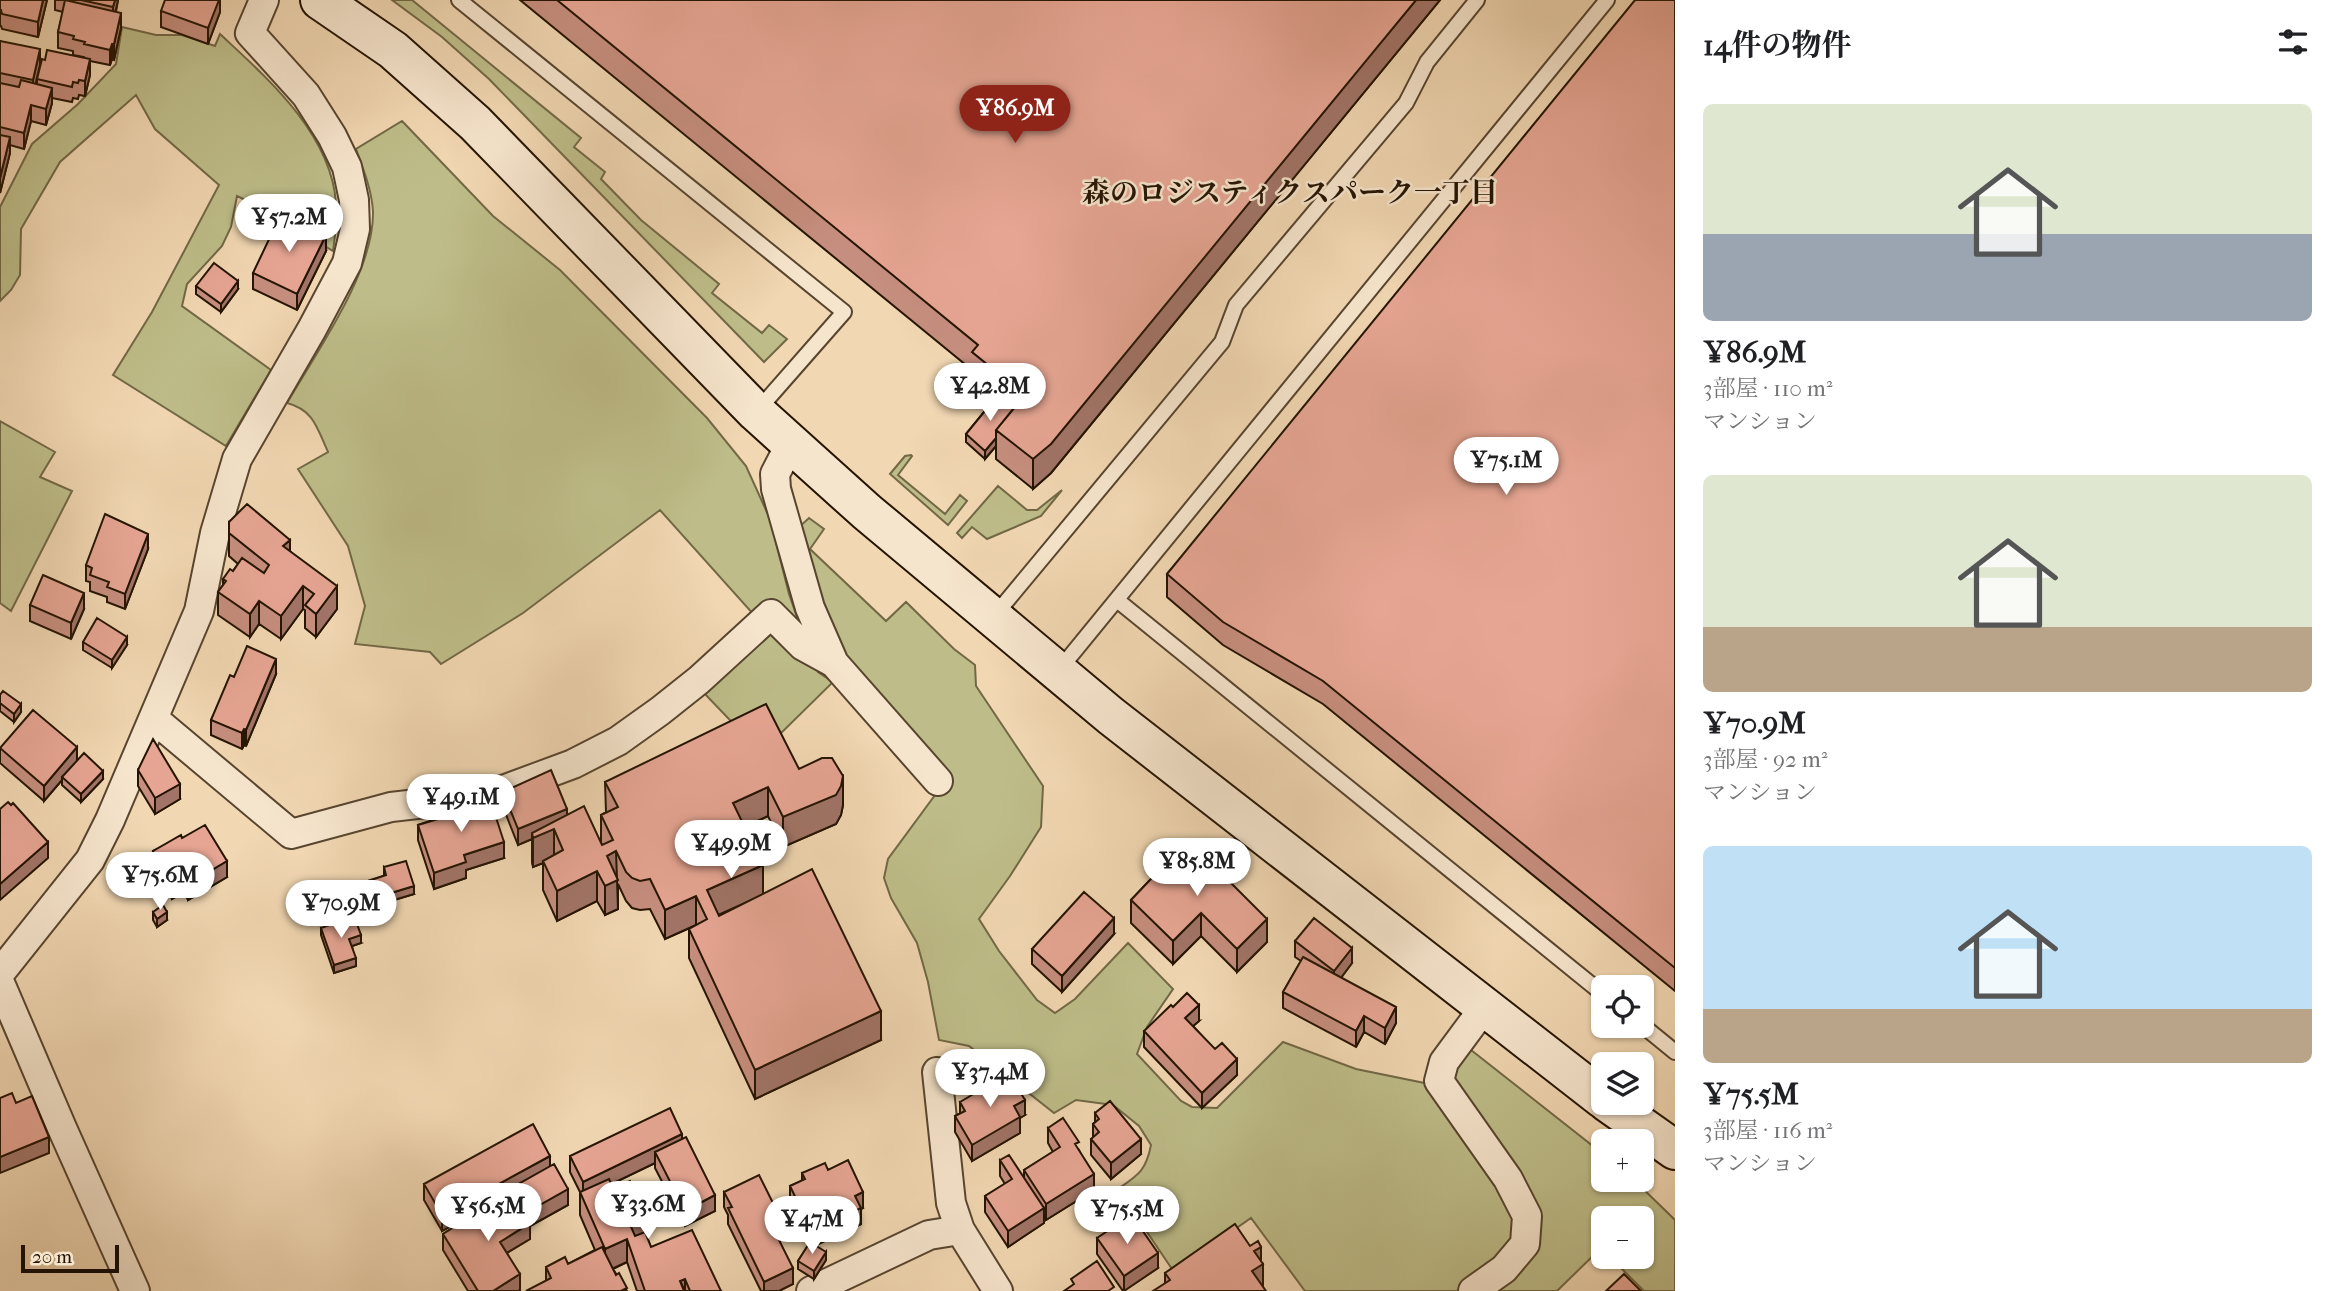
<!DOCTYPE html>
<html lang="ja">
<head>
<meta charset="utf-8">
<style>
  body { margin:0; font-family:"IM FELL French Canon","Noto Serif JP",serif; background:#f6f6f6; color:#202124; height:100vh; display:flex; flex-direction:column; font-size:26px; white-space:nowrap }
  * { box-sizing:border-box; margin:0 }
  p { font-size:23px; color:#757577 }
  .icon { flex:none; width:38px; height:38px; fill:none; stroke:currentColor; stroke-width:2; stroke-linecap:round; stroke-linejoin:round }
  .map { position:relative; flex:1; overflow:hidden }
  .sheet { display:flex; flex-direction:column; background:#fff; width:665px }
  .sheet>* { flex:none }
  .buttons { position:absolute; left:1591px; top:975px; display:grid; gap:14px }
  .buttons a { display:grid; place-items:center; width:63px; height:63px; border-radius:10px; background:#fff; box-shadow:0 2px 5px #0004; font-size:35px }
  .scale { position:absolute; left:21px; bottom:18px; width:98px; box-sizing:border-box; padding-left:7px; border:4px solid #251403; border-top:0; font-size:19px; line-height:24px; white-space:nowrap; color:#251403; -webkit-text-stroke:5px #f6e5cd; paint-order:stroke }
  .price { position:absolute; translate:-50% -60px; padding:0 16px; border-radius:24px; background:#fff; color:#222; font-size:23px; line-height:46px; filter:drop-shadow(0 2px 4px #0008) }
  .price::after { content:''; position:absolute; left:50%; top:42px; width:21px; height:16px; margin-left:-10px; background:inherit; clip-path:polygon(0 0,100% 0,50% 100%) }
  .price.selected { background:#8f2418; color:#fff }
  ul { padding:0; list-style:none }
  li { display:grid; align-content:center; gap:14px; height:371px; padding:0 28px }
  li span { display:grid; place-items:center; height:217px; border-radius:10px; color:#555 }
  li>.icon { margin-inline-start:auto }
  span .icon { width:126px; height:126px; fill:#fffc; stroke-width:1 }
  li b { font-size:30px }
  h2 { display:flex; justify-content:space-between; align-items:center; height:84px; padding:0 28px; font-size:30px }
  main { display:flex; flex:1; min-height:0 }
  .map>svg:first-child { display:block }
  .green { fill:#bebd89; stroke:#726846; stroke-width:2 }
  .lines { fill:none; stroke-linecap:round; stroke-linejoin:round }
  .lane-casing { stroke:#58452f; stroke-width:18 }
  .street-casing { stroke:#58452f; stroke-width:32 }
  .secondary-casing { stroke:#251403; stroke-width:42 }
  .lane { stroke:#f6e5cd; stroke-width:14 }
  .street { stroke:#f6e5cd; stroke-width:28 }
  .secondary { stroke:#f6e5cd; stroke-width:38 }
  .wall { fill:#c68e7e; stroke:#251403; stroke-width:2; fill-rule:evenodd }
  .shaded-wall { fill:#a17467; stroke:#251403; stroke-width:2 }
  .building { fill:#e6a593; stroke:#251403; stroke-width:2 }
  .labels { text-anchor:middle; stroke-width:5; stroke-linejoin:round; paint-order:stroke }
  .neighbourhood-label { font-size:28px; font-weight:bold; fill:#251403; stroke:#f6e5cd }
</style>
</head>
<body>
<main>
<div class="map">
<svg width="1675" height="1291" viewBox="0 0 1675 1291">
  <rect width="100%" height="100%" fill="#f1d7b2"/>
  <filter id="stains"><feTurbulence type="fractalNoise" baseFrequency=".00286" numOctaves="4"/><feColorMatrix values="0 0 0 0 .2 0 0 0 0 .09 0 0 0 0 .02 0 0 0 .5 -.17"/></filter>
  <radialGradient id="worn" r=".72"><stop offset=".6" stop-color="#630" stop-opacity="0"/><stop offset="1" stop-color="#630" stop-opacity=".3"/></radialGradient>
  <path class="green" d="M392,0h20l169,138 -7,9 31,25 -4,7 40,41 78,64 -7,9 50,40 7,-8 18,14 -23,23 -275,-283 -47,-42z
    M122,27l34,8h26l33,11 5,-12c47,44 111,99 116,169 2,16 -1,32 -3,48l-63,-39 -33,-16 -6,31 -9,19 -35,38 -5,22 89,64 -45,76 -113,-71 39,-63 67,-127 -64,-56 -19,-34 -76,67 -39,67 -1,46 -9,15 -11,11v-94l32,-63 46,-40 38,-40z
    M402,121l91,95 67,54 147,148 39,48 24,53 19,75 15,43 -50,-22 -94,-105 -137,103 -82,51 -11,-12 -75,-8 10,-38 -17,-60 -50,-77 30,-17c-11,-24 -14,-42 -41,-49 30,-52 87,-131 86,-191 -1,-22 -10,-43 -17,-63z
    M0,421l55,31 -15,25 32,14 -61,120 -11,-8z
    M911,455l1,1 -14,19 47,39 15,-19 7,6 -19,24 -58,-51 15,-18z
    M998,486l29,24h10l25,-20 -21,26 -54,23 -15,-12 -10,11 -5,-5z
    M809,518l15,11 -14,20 76,72 20,-19 48,47 21,16 1,21 67,100 -2,41 -31,49 -31,43 20,32 38,49 18,13 20,-14 53,-56 45,46 -26,38 -10,27 44,47 11,6 25,1 66,-66 73,27 78,16 71,105 12,32 -5,21 -23,25 -31,23h-153l-54,-73 -77,54 -56,-83c20,-14 28,-18 33,-44l-12,-19 -26,-21 -37,-5 -22,13 -85,-67 -30,-6 -11,-58 -11,-39 -26,-45 -7,-20 4,-19 61,-83 -105,-122 -19,-35 -27,-91z
    M776,629l39,35 3,8 15,10 -62,61 -21,-2 -46,-48z
    M1471,1050l132,104v26h31l41,40v71h-31l-34,-34 32,-1v-38h-39v31l-2,-1 -44,43h-70l48,-55 -81,-147c-3,-21 2,-25 17,-39z"/>
  <g class="lines">
    <g class="lane-casing">
      <path id="lane" d="M459,0l385,312 -86,98
        M1117,600l486,394
        M995,615l227,-273 14,-37 170,-202 21,-41 50,-62
        M1059,670l548,-670
        M1642,1025l33,27"/>
    </g>
    <g class="street-casing">
      <path id="street" d="M834,663l104,118
        M154,719l137,115 100,-27 96,-11 86,-32 45,-23 42,-30 39,-31 72,-66 32,32 31,17 -24,-55 -34,-119 -1,-15 15,-29
        M0,973l90,-113 20,-40 89,-209 16,-78 22,-74 75,-130 35,-66 8,-34 -1,-29 -7,-33 -15,-31 -26,-41 -56,-62 14,-33
        M0,983l62,145 73,163
        M937,1072l14,131 9,27 38,61
        M811,1291l118,-56 31,-5
        M1473,1291l31,-22 21,-25 2,-28 -19,-37 -69,-98 5,-19 40,-54"/>
    </g>
    <g class="secondary-casing">
      <path id="secondary" d="M320,0l73,50 82,73 281,289 111,100 244,204 492,383
        M1607,1102l68,48"/>
    </g>
    <use href="#lane" class="lane"/>
    <use href="#street" class="street"/>
    <use href="#secondary" class="secondary"/>
  </g>
  <path class="wall" d="M0,0h47l-9,37 -36,-8 -1,-3h-1z
    M55,0h63l-2,12 5,16 -7,32 -2,-1 -2,6 -20,-4v14l-5,21 -6,-1 -1,4 -5,-1 -1,4 -20,-4v5l-6,22 -15,-4 -7,28 -14,-4v8l-10,40v-152l40,24 -4,19h1v-5l8,-19 39,-2v-1l-11,-2v-4l-15,-3v-16l5,-20 -8,-2z
    M220,0v12l-12,32 -47,-17v-16z
    M520,0h920l-389,473 -18,16 -37,-30v-13l-11,13 -19,-17v-8l28,-34 -22,-18v-12z
    M1675,0v991l-352,-287 -100,-59 -56,-48v-23z
    M326,251l-29,59 -44,-21v-16z
    M196,286l42,3 -17,23 -25,-18z
    M229,522l61,29 47,58 -21,28 -11,-9v-18l-2,-1 -22,30 -22,-15 -9,13 -32,-22v-23l5,-7v-6l10,-8 5,-7 -9,-8z
    M148,549l-23,60 -18,-7v-5l-17,-6v-9l-4,-1v-16z
    M30,605l54,4 -13,30 -41,-18z
    M83,642l44,3 -15,23 -29,-18z
    M276,674l-30,72 -2,-1 -2,4 -31,-14v-15l23,-43z
    M0,695l21,17 -7,10 -14,-11z
    M0,748l77,13 26,18 -22,23 -19,-17v-5l-18,21 -44,-38z
    M799,769l44,36 -2,10 -5,9 -53,23 -15,-31 -23,11 18,67 118,146 -126,59 -66,-141v-29l5,-3 -29,13 -15,-30 -10,1 -8,-2 -6,-7 -8,-17v25l-13,6 -8,-14 -40,20 -14,-31v-27l-10,4 -1,-4v-24l-14,6 -15,-38v-15l64,23 34,27v-27l5,-3 -1,-30zM748,901l-29,15 -1,-1z
    M138,770l42,29 -25,15 -17,-28z
    M439,813l65,45 -38,12v8l-32,11 -16,-49v-15l21,-7z
    M182,838l45,39 -39,23 -4,-8 -12,7 -19,-32v-16z
    M1188,840l79,102 -30,30 -36,-36 -28,28 -42,-41v-23z
    M384,867l30,27 -43,13 -6,-17v-8l19,-6z
    M313,895l33,20 -27,8 -6,-20z
    M153,912l14,8 -10,7 -4,-7z
    M321,928l40,15 -9,3 4,20 -22,7 -13,-38z
    M1114,934l-52,58 -30,-28v-15z
    M1295,941l57,22 -11,15 55,45 -11,21 -21,-12 -8,15 -73,-39v-16l18,-31 -6,-4z
    M1199,1021l-6,5 44,49 -35,33 -58,-61v-16z
    M960,1102l65,13 -5,3v15l-48,28 -17,-29v-16l5,-3z
    M1095,1113l46,41 -30,25 -20,-24v-16l2,-1v-14l2,-2z
    M1048,1128l31,22 15,40 -48,30 -2,-3v6l-36,24 -23,-35v-16l20,-12 -5,-8v-16l24,18v-8l29,-18 -5,-9z
    M682,1139l33,72 -30,15 -30,-58v-5l-44,21 2,4 36,47 -2,2 4,10 70,44h-84l-10,-29 -14,7 14,22 -81,-10v-14l22,-3 27,-14 -15,-35v-23l-10,-20v-16z
    M550,1167l18,38 -38,21v13l-23,14 13,37 -2,1h-50l-25,-41v-16l47,-30 -48,27 -18,-31v-16zM515,1190v10l-4,-7z
    M828,1170l35,38 -2,1v15l-45,21 10,15 -12,19 -16,-10v-8l12,-18 -20,-41v-16l12,-5v-8z
    M724,1192l59,47 -4,2 14,43 -14,7h-18l-33,-67v-9l-4,-8z
    M1097,1238l61,30 -35,23 -26,-37z
    M1261,1262l2,24 -98,-3v-10z"/>
  <path class="shaded-wall" d="M43,0h4l-9,37v-15z
    M115,0h3l-5,23v-16z
    M217,0h3v12l-12,32v-16z
    M1416,0h24l-389,473 -18,16v-30z
    M121,13v15l-7,32v-16z
    M112,44v15l-2,6v-15z
    M40,49v16l-7,30v-15z
    M90,59v16l-5,21v-15z
    M52,88v15l-6,22v-16z
    M31,105v16l-7,28v-16z
    M10,137v16l-10,40v-15z
    M326,235v16l-29,59v-16z
    M238,281v8l-17,23v-8z
    M996,438v8l-11,13v-8z
    M148,534v15l-23,60v-15z
    M290,540v23l-7,-17z
    M303,586v23l-22,30v-23z
    M337,586v23l-21,28v-23z
    M84,593v16l-13,30v-16z
    M259,601v23l-9,13v-23z
    M127,637v8l-15,23v-8z
    M276,659v15l-30,72v-16z
    M21,704v8l-7,10v-8z
    M244,729v16l-2,4v-16z
    M77,747v16l-15,14v3l-18,21v-15z
    M103,771v8l-22,23v-8z
    M843,776v29l-2,10 -5,9 -53,23v-30z
    M180,784v15l-25,15v-16z
    M768,787v29l-35,16v-29z
    M567,809v15l-13,6v29l-11,2v2l-10,4v-29l-1,-5v6l-14,6v-16z
    M48,842v16l-48,42v-16z
    M504,842v16l-38,12v8l-32,11v-16l30,-18z
    M616,851l2,58 -13,6v-29l2,-30z
    M227,861v16l-39,23v-16z
    M763,865v30l-56,25v-30z
    M597,871v30l-40,20v-30z
    M184,877v15l-12,7v-15z
    M414,886v8l-43,13v-8z
    M696,896v29l-31,14v-29z
    M346,907v8l-27,8v-7z
    M167,912v8l-10,7v-8z
    M1201,913v23l-28,28v-23z
    M1114,918v16l-52,58v-16z
    M1267,919v23l-30,30v-23z
    M361,935v8l-12,4v-8z
    M1352,948v15l-18,24v-16z
    M356,958v8l-22,7v-8z
    M1199,1005v16l-14,12v-15z
    M1396,1007v16l-11,21v-16z
    M881,1011v29l-126,59v-29z
    M1364,1016v16l-8,15v-16z
    M1237,1059v16l-35,33v-15z
    M1025,1100v15l-5,3v15l-48,28v-16l42,-39z
    M682,1134v16l-27,2v11l-72,35v-16z
    M49,1137v16l-49,20v-16z
    M1141,1139v15l-30,25v-16z
    M550,1156v15l-35,15v4l-73,41v-16z
    M1094,1174v16l-48,30v-16z
    M568,1189v16l-38,21v13l-30,18v-15l29,-18v-13z
    M863,1192v16l-2,1v15l-49,23v-15l43,-36z
    M715,1195v16l-30,15v-15z
    M1044,1208v15l-36,24v-16z
    M649,1213v22l-20,10v-23z
    M783,1223v16l-10,5v-16z
    M627,1239v23l-22,10v-23z
    M1261,1247v18l2,-1v27l-11,-20 2,-20z
    M826,1252v8l-12,19v-8z
    M1158,1253v15l-34,23v-15z
    M793,1268v16l-14,7h-15v-9z
    M520,1274v16l-2,1h-25z
    M685,1279v12l-5,-10z"/>
  <path class="building" d="M0,0h43l-5,22 -36,-8 -1,-4h-1z
    M65,0l56,13 -7,31h-2l-2,6 -26,-6 1,-2 -12,-3 1,-3 -16,-4z
    M81,0h34l-2,7z
    M165,0h54l-11,28 -47,-17z
    M557,0h859l-365,444 -18,15 -37,-29 29,-35 -53,-43 6,-7z
    M1635,0h40v968l-352,-287 -100,-59 -56,-48z
    M0,41l40,8 -7,31 -33,-7z
    M47,50l43,9 -5,22 -6,-1 -1,3 -5,-1 -1,5 -35,-8 5,-20 3,1z
    M21,80l31,8 -6,21 -15,-4 -7,28 -24,-6v-44l19,4z
    M0,135l10,2 -10,41z
    M281,214l45,21 -29,59 -44,-21z
    M214,263l24,18 -17,23 -25,-18z
    M998,395l16,13 -18,22v8l-11,13 -19,-17z
    M247,504l43,36 -7,6 54,40 -21,28 -11,-9 9,-11 -11,-8 -22,30 -22,-15 -9,13 -32,-22 8,-11 -3,-2 7,-10 3,2 9,-13 22,15 5,-8 -40,-32v-11z
    M105,514l43,20 -23,60 -18,-7 2,-5 -19,-7 2,-7 -6,-3z
    M43,575l41,18 -13,30 -41,-18z
    M97,618l30,19 -15,23 -29,-18z
    M247,646l29,13 -30,71 -2,-1 -2,4 -31,-13 19,-45 4,2z
    M3,691l18,13 -7,10 -14,-11v-8z
    M766,704l33,65 23,-11h10l11,18 -2,10 -5,9 -53,22 -15,-30 -35,16 30,62 -56,25 12,26 93,-47 69,142 -126,59 -66,-141 18,-10 -11,-23 -31,14 -15,-31 -10,2 -8,-3 -6,-6 -10,-21 -9,5 11,24 -13,6 -8,-15 -40,20 -14,-30 20,-11 -9,-21 -21,9 -1,-5 52,-27 18,39 11,-5 -12,-25 17,-8 -13,-25z
    M33,710l44,37 -33,39 -44,-38z
    M153,739l27,45 -25,14 -17,-28z
    M84,753l19,18 -22,23 -19,-17z
    M551,770l16,39 -49,20 -15,-37z
    M489,796l15,46 -40,13 2,7 -32,11 -16,-48 23,-7 -2,-5z
    M8,802l3,3 2,-2 35,39 -48,42v-75z
    M205,825l22,36 -39,23 -4,-7 -12,7 -19,-33 28,-16 1,3z
    M1188,840l79,79 -30,30 -36,-36 -28,28 -42,-41z
    M406,861l8,25 -43,13 -6,-17 21,-7 -2,-8z
    M339,886l7,21 -27,9 -6,-21z
    M1084,892l30,26 -52,58 -30,-27z
    M163,905l4,7 -10,7 -4,-7z
    M354,916l7,19 -12,4 7,19 -22,7 -13,-37z
    M1314,918l38,30 -18,23 -39,-30z
    M1303,957l93,50 -11,21 -21,-12 -8,15 -73,-39z
    M1187,993l12,12 -14,13 30,31 7,-6 15,16 -35,34 -58,-62 27,-26 2,2z
    M1009,1073l16,27 -11,6 6,11 -48,28 -17,-29 10,-5 -5,-9z
    M12,1093l4,10 16,-7 17,41 -49,20v-59z
    M1110,1101l31,38 -30,24 -20,-24 8,-7 -6,-8 6,-5 -4,-6z
    M670,1108l12,26 -99,48 -13,-26z
    M1063,1118l16,24 -4,2 19,30 -48,30 -22,-34 36,-23 -12,-19z
    M533,1124l17,32 -108,59 -18,-31z
    M686,1137l29,58 -30,16 -30,-59z
    M1009,1155l35,53 -36,23 -23,-35 27,-17 -12,-19z
    M848,1160l15,32 -8,4 6,12 -49,24 -22,-46 15,-7 -3,-6 23,-10 3,7z
    M554,1164l14,25 -39,22 -14,-25z
    M759,1175l24,48 -10,5 20,40 -29,14 -36,-74 4,-1 -8,-15z
    M609,1179l4,9 17,-7 5,10 4,-2 10,24 -20,9 6,14 10,-4 6,15 41,-17 29,61h-31l-5,-12 -5,2 4,10h-39l-18,-52 -22,10 -25,-57z
    M510,1192l20,31 -30,19 20,32 -27,17h-15l-35,-57z
    M1127,1218l1,2 3,-2 7,11 2,-2 18,26 -34,23 -27,-38z
    M1235,1224l15,22 8,-5 3,6 -7,4 9,13 -11,7 14,20h-113l17,-11 -5,-7z
    M810,1242l16,10 -12,19 -16,-10z
    M602,1247l14,28 3,-2 8,15 -6,3h-95l25,-13 -5,-11 19,-10 3,7z
    M1097,1261l17,26 -6,4h-44l10,-7 -3,-5z
    M1624,1274l17,17h-35z"/>
  <g class="labels">
    <g class="neighbourhood-label">
      <text x="1290" y="202">森のロジスティクスパーク一丁目</text>
    </g>
  </g>
  <rect width="100%" height="100%" filter="url(#stains)"/>
  <rect width="100%" height="100%" fill="url(#worn)"/>
</svg>
<div class="buttons">
<a><svg class="icon" aria-label="locate" viewBox="0 0 24 24"><circle cx="12" cy="12" r="6"/><path d="M12 2v4M12 18v4M2 12h4M18 12h4"/></svg></a>
<a><svg class="icon" aria-label="layers" viewBox="0 0 24 24"><path d="M12 4l9 5-9 5-9-5zM3 14l9 5 9-5"/></svg></a>
<a>+</a>
<a>−</a>
</div>
<div class="scale">20 m</div>
<b class="price selected" style="left:1015px;top:145px">¥86.9M</b>
<b class="price" style="left:289px;top:254px">¥57.2M</b>
<b class="price" style="left:990px;top:423px">¥42.8M</b>
<b class="price" style="left:1506px;top:497px">¥75.1M</b>
<b class="price" style="left:461px;top:834px">¥49.1M</b>
<b class="price" style="left:731px;top:880px">¥49.9M</b>
<b class="price" style="left:1197px;top:898px">¥85.8M</b>
<b class="price" style="left:160px;top:912px">¥75.6M</b>
<b class="price" style="left:341px;top:940px">¥70.9M</b>
<b class="price" style="left:990px;top:1109px">¥37.4M</b>
<b class="price" style="left:648px;top:1241px">¥33.6M</b>
<b class="price" style="left:488px;top:1243px">¥56.5M</b>
<b class="price" style="left:1127px;top:1246px">¥75.5M</b>
<b class="price" style="left:812px;top:1256px">¥47M</b>
</div>
<section class="sheet">
<h2>14件の物件<svg class="icon" aria-label="filters" viewBox="0 0 24 24"><path d="M4 7h16M4 17h16"/><circle cx="9" cy="7" r="2"/><circle cx="15" cy="17" r="2"/></svg></h2>
<ul>
<li><span style="background:linear-gradient(#dfe7d0 60%,#9aa5b1 0)"><svg class="icon" aria-label="home" viewBox="0 0 24 24"><path d="M3 11l9-7 9 7M6 9v11h12V9"/></svg></span><div><b>¥86.9M</b><p>3部屋 · 110 m²</p><p>マンション</p></div></li>
<li><span style="background:linear-gradient(#dfe7d0 70%,#b9a48a 0)"><svg class="icon" aria-label="home" viewBox="0 0 24 24"><path d="M3 11l9-7 9 7M6 9v11h12V9"/></svg></span><div><b>¥70.9M</b><p>3部屋 · 92 m²</p><p>マンション</p></div></li>
<li><span style="background:linear-gradient(#bfe0f5 75%,#b9a48a 0)"><svg class="icon" aria-label="home" viewBox="0 0 24 24"><path d="M3 11l9-7 9 7M6 9v11h12V9"/></svg></span><div><b>¥75.5M</b><p>3部屋 · 116 m²</p><p>マンション</p></div></li>
</ul>
</section>
</main>
</body>
</html>
